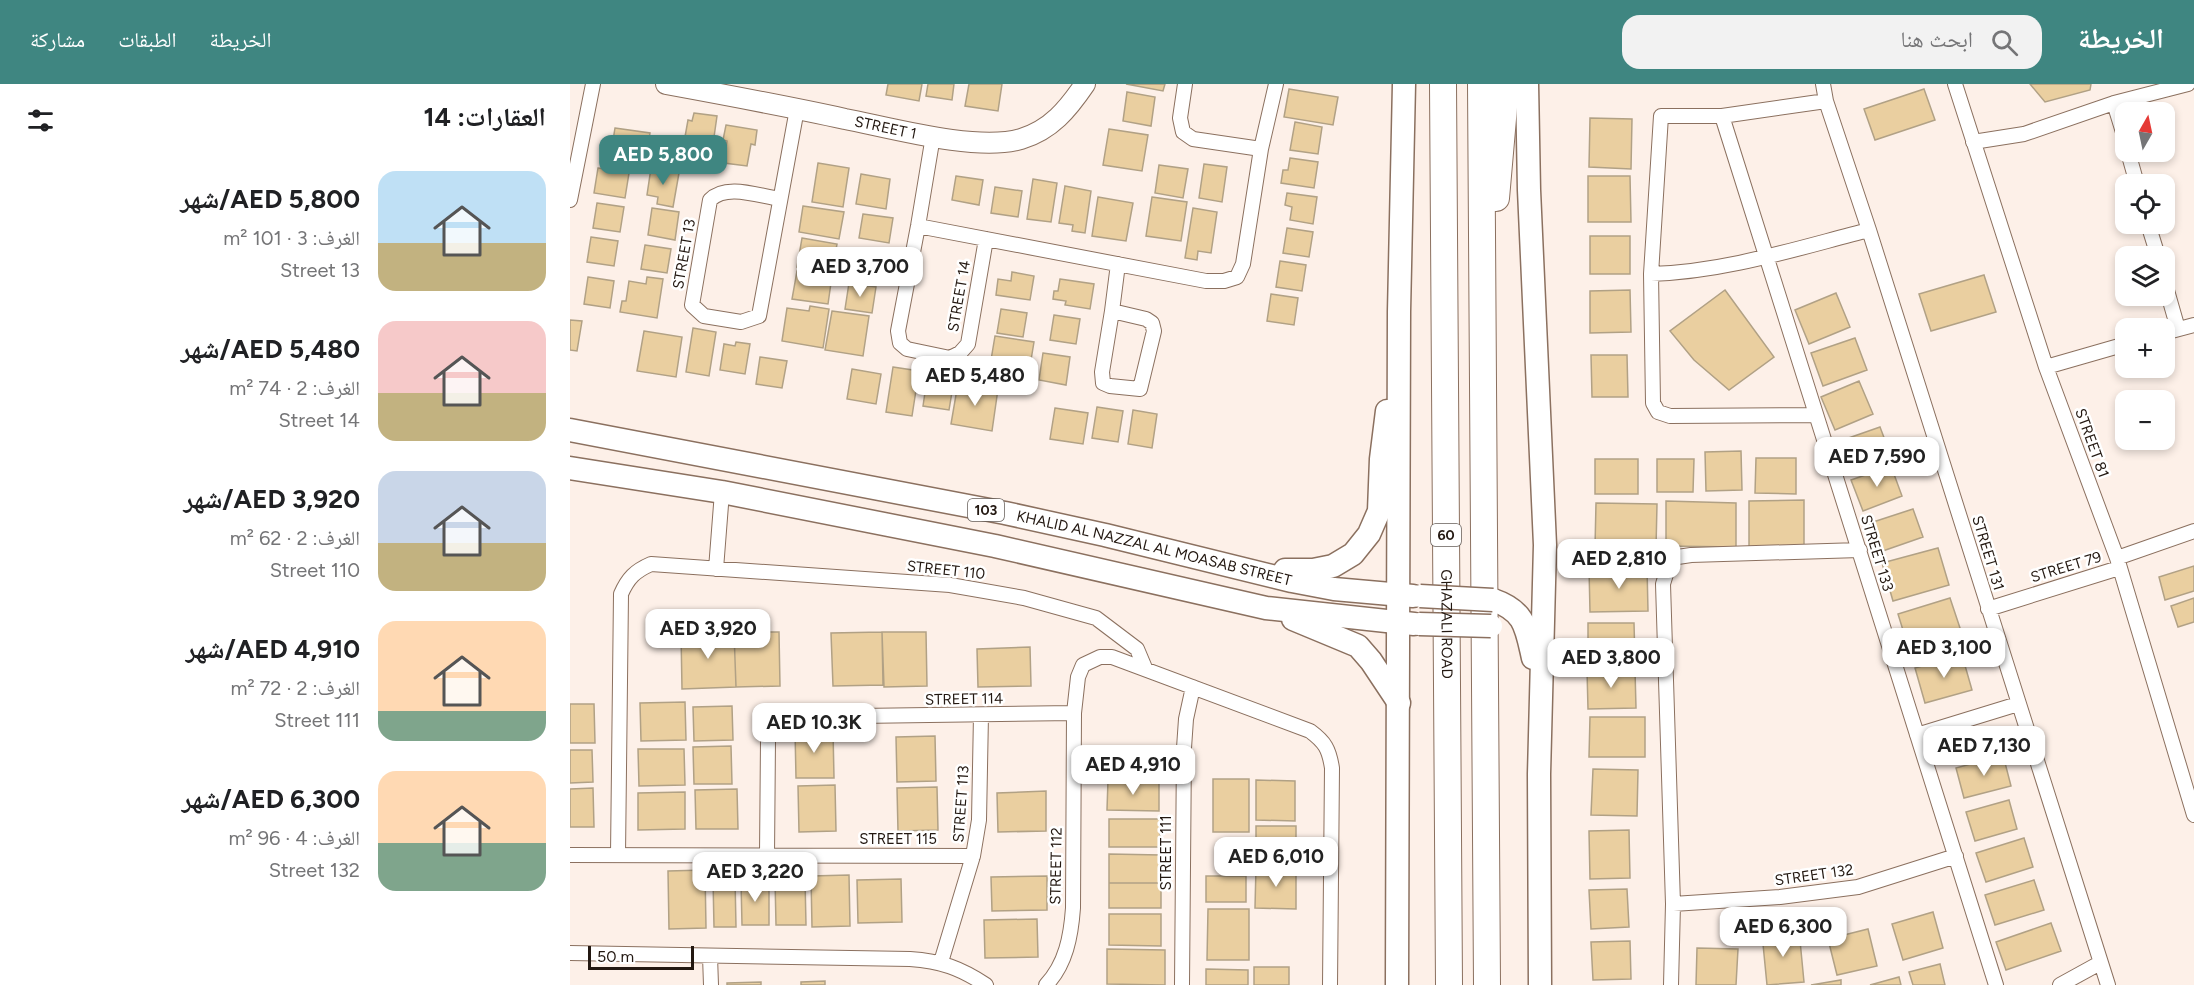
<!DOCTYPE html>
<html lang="ar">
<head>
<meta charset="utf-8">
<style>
  body { margin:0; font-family:Figtree,"Noto Naskh Arabic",sans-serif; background:#f2f2f2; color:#202124; direction:rtl; height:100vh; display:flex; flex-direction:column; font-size:22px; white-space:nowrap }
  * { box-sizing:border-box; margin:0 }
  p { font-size:20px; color:#757577 }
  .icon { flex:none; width:33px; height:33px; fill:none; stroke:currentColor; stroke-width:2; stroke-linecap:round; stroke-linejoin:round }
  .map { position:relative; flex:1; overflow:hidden; direction:ltr }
  .details { display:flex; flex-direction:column; background:#fff; width:570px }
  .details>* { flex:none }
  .needle { width:39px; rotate:9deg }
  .fabs { position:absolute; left:1545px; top:18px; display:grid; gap:12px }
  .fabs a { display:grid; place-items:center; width:60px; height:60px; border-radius:12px; background:#fff; box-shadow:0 3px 9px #0003; font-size:30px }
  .scale { position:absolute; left:18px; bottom:15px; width:106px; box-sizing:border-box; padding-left:6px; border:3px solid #231811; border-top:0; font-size:16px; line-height:21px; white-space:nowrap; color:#231811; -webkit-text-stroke:4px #fff; paint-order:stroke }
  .price { position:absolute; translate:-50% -51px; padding:0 14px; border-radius:12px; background:#fff; color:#222; font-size:20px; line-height:39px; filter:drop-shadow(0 2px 3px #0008) }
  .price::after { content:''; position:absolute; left:50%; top:36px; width:18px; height:14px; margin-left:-9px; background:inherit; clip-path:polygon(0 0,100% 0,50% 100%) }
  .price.active { background:#3f8681; color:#fff }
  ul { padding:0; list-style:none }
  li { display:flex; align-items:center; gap:18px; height:150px; padding:0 24px }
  li span { display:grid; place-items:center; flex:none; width:168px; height:120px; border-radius:18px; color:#555 }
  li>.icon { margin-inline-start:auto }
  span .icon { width:72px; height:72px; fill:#fffc; stroke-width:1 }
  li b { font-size:26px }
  h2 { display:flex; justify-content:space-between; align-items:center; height:72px; padding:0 24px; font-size:26px }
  header { display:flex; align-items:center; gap:36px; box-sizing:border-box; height:84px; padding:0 30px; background:#3f8681; color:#fff }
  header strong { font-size:28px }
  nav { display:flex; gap:33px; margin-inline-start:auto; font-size:21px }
  .search { width:420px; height:54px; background:#f2f2f2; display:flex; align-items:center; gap:15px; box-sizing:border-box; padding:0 21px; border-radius:18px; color:#757577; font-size:22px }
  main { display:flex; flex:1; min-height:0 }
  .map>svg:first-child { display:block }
  .building { fill:#eacfa0; stroke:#b1a185; stroke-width:1.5 }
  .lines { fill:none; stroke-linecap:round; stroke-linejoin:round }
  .street-casing { stroke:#8b705f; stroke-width:16 }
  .secondary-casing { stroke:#8b705f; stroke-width:22 }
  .primary-casing { stroke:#8b705f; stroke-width:25 }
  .highway-casing { stroke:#8b705f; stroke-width:28 }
  .street { stroke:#fff; stroke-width:14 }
  .secondary { stroke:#fff; stroke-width:20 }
  .primary { stroke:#fff; stroke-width:22 }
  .highway { stroke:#fff; stroke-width:26 }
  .primary-bridge-casing { stroke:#8b705f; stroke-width:25; stroke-linecap:butt }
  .primary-bridge { stroke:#fff; stroke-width:22 }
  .labels { text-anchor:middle; stroke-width:5; stroke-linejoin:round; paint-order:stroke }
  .shield { fill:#fff; stroke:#655d58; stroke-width:1.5 }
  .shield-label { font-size:14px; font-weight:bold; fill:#231811 }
  .street-label { font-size:15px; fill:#231811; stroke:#fff }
</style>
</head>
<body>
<header>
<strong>الخريطة</strong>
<div class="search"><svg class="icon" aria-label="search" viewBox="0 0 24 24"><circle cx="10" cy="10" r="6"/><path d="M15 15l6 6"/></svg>ابحث هنا</div>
<nav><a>الخريطة</a><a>الطبقات</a><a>مشاركة</a></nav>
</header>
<main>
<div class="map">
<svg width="1624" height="901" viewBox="0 0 1624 901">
  <rect width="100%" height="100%" fill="#fdf0e8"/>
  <path class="building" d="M318,0h34l-3,17 -33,-6z
    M358,0h26l-2,16 -26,-4z
    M399,0h33l-4,27 -33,-5z
    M556,0h39l-2,7z
    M1460,0h61l-1,6 -45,12z
    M719,5l49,8 -5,28 -49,-8z
    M1354,5l11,31 -60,20 -11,-31z
    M557,8l28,5 -4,29 -28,-5z
    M124,29l23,3 -4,28 -6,-1 -2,14 -14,-2 1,-5 -9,-2 5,-28 4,1z
    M1020,34l42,1 -1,50 -42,-2z
    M725,38l27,5 -4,27 -28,-4z
    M156,41l31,5 -2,15 -4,-1 -4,22 -23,-3 3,-22 -4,-1z
    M45,44l35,5 -6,37 -35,-5z
    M539,45l39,6 -6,36 -39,-6z
    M720,74l28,4 -4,26 -33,-5 2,-13h5z
    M248,79l31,5 -6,39 -31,-5z
    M634,80l23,3 -5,35 -23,-4z
    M589,81l29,4 -5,29 -28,-5z
    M28,84l31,5 -4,25 -31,-5z
    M81,84l28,5 -6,34 -16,-3 1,-7 -11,-2z
    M291,90l29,5 -4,30 -30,-5z
    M386,92l27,4 -4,25 -27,-5z
    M1018,92h42l1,46h-43z
    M463,95l24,4 -6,39 -24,-3z
    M495,102l26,5 -6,42 -13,-2 1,-6 -14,-2z
    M425,103l27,4 -4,26 -27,-4z
    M717,109l30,4 -4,27 -23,-4 2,-13 -7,-2z
    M528,113l35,6 -7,38 -34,-5z
    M582,113l35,5 -6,39 -35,-5z
    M27,119l27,4 -4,25 -27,-4z
    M233,122l41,6 -5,27 -40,-7z
    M82,124l27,4 -4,28 -27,-5z
    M623,124l24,4 -6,41 -13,-2 -1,9 -12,-2z
    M293,130l30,4 -4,25 -30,-5z
    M717,144l26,4 -4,25 -26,-4z
    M1020,152h40v38h-40z
    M21,153l27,4 -4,25 -27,-4z
    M232,154l35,6 -5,28 -35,-5z
    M75,161l26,4 -4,24 -26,-4z
    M283,166l27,4 -4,24 -27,-4z
    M710,177l26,4 -4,26 -26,-4z
    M227,187l35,5 -4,28 -36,-5z
    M442,188l22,4 -4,24 -34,-5 2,-16 13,2z
    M1414,191l12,37 -65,19 -12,-37z
    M18,193l26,4 -4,27 -26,-4z
    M77,193l16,2 -6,39 -37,-6 2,-11h4l3,-20 17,3z
    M490,195l34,5 -4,25 -25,-4 1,-4 -13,-2 1,-8h4z
    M279,199l27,4 -4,26 -27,-4z
    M1060,206l1,42 -41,1v-42z
    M1155,206l49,67 -45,33 -35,-30 -24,-29z
    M1266,209l14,34 -41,17 -14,-34z
    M701,210l27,4 -4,27 -27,-4z
    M240,222l19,3 -6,39 -41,-7 5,-33 22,3z
    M431,225l26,4 -4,24 -26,-4z
    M262,227l37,5 -6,40 -38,-6z
    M484,231l26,4 -4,25 -26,-4z
    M0,236l12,1 -5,30 -7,-1z
    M123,244l23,4 -7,44 -23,-4z
    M74,247l38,6 -6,40 -39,-6z
    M425,252l39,6 -6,36 -39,-6z
    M1285,254l12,32 -44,16 -12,-33z
    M166,258l14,2 -5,30 -25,-4 4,-26 11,2z
    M473,269l27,4 -4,28 -27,-5z
    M1021,271h36l1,42h-36z
    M190,273l27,4 -5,27 -26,-4z
    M323,283l26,4 -7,45 -26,-4z
    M282,285l29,5 -5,30 -29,-5z
    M370,294l14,2 -5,30 -26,-4 4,-27 13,2z
    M1289,297l14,33 -38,16 -14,-33z
    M388,299l40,6 -6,42 -41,-7z
    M527,323l26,4 -5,31 -26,-4z
    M485,324l33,5 -5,31 -33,-5z
    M563,326l24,4 -5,34 -24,-4z
    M1310,343l11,29 -40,14 -11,-29z
    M1171,367l1,39 -36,1 -1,-39z
    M1186,374h40v36l-41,-1z
    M1025,375h43v35h-43z
    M1087,375h37l-1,33h-36z
    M1321,382l11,30 -39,15 -12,-31z
    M1234,416v47l-55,1v-47z
    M1096,417l70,2v44l-70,-1z
    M1026,419l61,1 -1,44 -61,-1z
    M1343,425l10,28 -46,16 -10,-29z
    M1368,464l11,37 -56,16 -11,-38z
    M1624,482v25l-29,9 -6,-23z
    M1077,483l1,44 -58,1 -1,-44z
    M1380,514l14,42 -53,16 -13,-42z
    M1624,514v24l-16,5 -7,-21z
    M1018,539h46l1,38h-47z
    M164,548l2,55 -54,2 -1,-56z
    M164,548h45l1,54 -44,1z
    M312,548l1,53 -50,1 -2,-53z
    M312,548h44l1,54 -43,1z
    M460,563l1,39 -53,1 -1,-38z
    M1392,571l10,35 -47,13 -10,-35z
    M1017,586h48l1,38 -48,1z
    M115,618l1,38 -45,1 -1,-38z
    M0,620h24l1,39h-25z
    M162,622l1,34 -39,1 -1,-34z
    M1020,633h55v40h-56z
    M225,647h38l1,47h-38z
    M365,652l1,45 -39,1 -1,-45z
    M161,662l1,38h-38l-1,-37z
    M538,663h51v34l-51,-1z
    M68,665h46l1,36 -46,1z
    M0,666h22l1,32 -23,1z
    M1433,671l8,31 -47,12 -8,-30z
    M1023,685l45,1 -1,46 -46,-1z
    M643,695h36v53h-36z
    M538,696l51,1v30l-52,-1z
    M686,696l39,1v40l-39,-1z
    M265,701l1,46 -37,1 -1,-46z
    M367,703l1,43 -40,1 -1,-43z
    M23,704l1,39h-24v-38z
    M167,705l1,40h-42l-1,-39z
    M476,707v40l-48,1 -1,-39z
    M115,708v37l-47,1v-37z
    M1439,716l8,29 -42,12 -9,-29z
    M539,735h51v28h-51z
    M686,742h40v41h-40z
    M1059,746l1,48 -40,1 -1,-48z
    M1454,754l9,29 -47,15 -10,-29z
    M539,770l52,1v28h-52z
    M686,783h40v42l-41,-1z
    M135,786l1,58 -37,1 -1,-58z
    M279,791l1,51 -38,1 -1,-51z
    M477,792v34l-55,1 -1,-34z
    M636,792h40v26h-40z
    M165,794l1,49h-22l-1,-48z
    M205,795h30l1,46h-30z
    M331,795l1,43 -44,1 -1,-43z
    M199,796v45h-27l-1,-44z
    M1464,796l10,30 -49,15 -10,-30z
    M539,799h52v25h-52z
    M1057,805l2,38 -38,2 -2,-39z
    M638,825h41v51h-42z
    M1363,828l10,36 -40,12 -11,-36z
    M539,830h52v32l-52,-1z
    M467,835l1,38 -53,1 -1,-38z
    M1481,839l10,28 -55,19 -10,-28z
    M1298,845l9,37 -40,9 -9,-36z
    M1229,846l5,52 -37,3 -5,-51z
    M1060,857l1,38 -38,1 -2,-38z
    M1127,864l41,1 -2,36h-40z
    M537,865l58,1v35l-58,-1z
    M1370,880l5,21h-32l-4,-13z
    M684,883h35v18h-35z
    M636,885l42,1v15h-42z
    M1329,893l2,8h-31z
    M1271,896v5h-30z
    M255,897v4h-24v-3z
    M191,898v3h-34v-2z"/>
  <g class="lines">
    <g class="street-casing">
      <path id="street" d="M615,0l-5,34 3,14 10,7 68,10
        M1253,0l3,17 43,129 239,755
        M1385,0l91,283 71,191 77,257
        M1544,19l12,39
        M1152,32l274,869
        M363,52l-15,90 -20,105 2,12 7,6 43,9 10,-5 8,-9 18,-105
        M1403,58l51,-8 90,-31 74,-19
        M1558,68l9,32
        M210,115c-21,-3 -54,-16 -70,1l-18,105 12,11 37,6 18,-6 38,-207
        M0,116l23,-116
        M1578,140l10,32
        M348,142l288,55h18l13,-4 6,-13 18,-115 15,-65
        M1081,190c74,-2 147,-26 218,-44
        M1594,196l14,49
        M542,227l34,8 6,4 2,8 -14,58 -30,-3 -7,-3 -1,-11z
        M542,227l6,-47
        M1594,249l30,-8
        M1476,283l80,-23
        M1246,331l-146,1 -12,-4 -5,-9 -2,-129 10,-158h61l104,-15
        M1547,474l77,-27
        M146,485l6,-77
        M1418,525l131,-41
        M1347,651l101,-31
        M0,771l403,1
        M48,771l3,-261c7,-16 14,-23 30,-30l299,21 74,13 72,20 41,31 8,19
        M197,771l1,-115c2,-13 7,-18 20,-23l286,-4
        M1103,820l107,-7 78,-10 98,-31
        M0,869l340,6c31,2 50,9 76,26
        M140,872l1,29
        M371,878l32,-106 6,-36 2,-105
        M476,901c20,-21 25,-49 27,-77l1,-195 4,-36 5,-12 17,-8h12l198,74c15,11 19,18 22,37l-2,217
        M612,901l2,-237 2,-29 7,-32
        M1101,901l2,-81 -10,-320 8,-26 20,-3 169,-5
        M1490,901l40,-22"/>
    </g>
    <g class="secondary-casing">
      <g id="secondary">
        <path id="s1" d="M96,0c60,11 120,22 179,35 46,9 132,33 176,20 30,-9 47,-30 64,-55"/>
      </g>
    </g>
    <g class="primary-casing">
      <g id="primary">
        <path d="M957,0l2,106 16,355 -6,229 1,211"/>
        <path id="s2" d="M0,346l435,83 100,22 187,46 42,8 79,7"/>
        <path d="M0,384l152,24 273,54 271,62 148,16"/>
        <path d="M715,486h28l20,-4 20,-12 16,-20 10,-23 2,-52 6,-48"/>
        <path d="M923,516c32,11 33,27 40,58"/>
        <path d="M723,535l65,27 13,15 28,42"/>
        <path d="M827,901l2,-673 5,-228"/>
      </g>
    </g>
    <g class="highway-casing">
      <g id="highway">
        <path id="s3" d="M873,0l6,901"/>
        <path d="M911,0l6,901"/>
        <path d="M926,114l10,-114"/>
      </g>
    </g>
    <use href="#street" class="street"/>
    <use href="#secondary" class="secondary"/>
    <use href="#primary" class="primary"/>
    <use href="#highway" class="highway"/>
    <g class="primary-bridge-casing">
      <path id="primary-bridge" d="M850,512l73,4
        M849,540l72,2"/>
    </g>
    <use href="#primary-bridge" class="primary-bridge"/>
  </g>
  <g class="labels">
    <g class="shield">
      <rect x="398" y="415" width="36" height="22" rx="4.5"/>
      <rect x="861" y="440" width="30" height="22" rx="4.5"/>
    </g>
    <g class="shield-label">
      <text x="416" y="431">103</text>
      <text x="876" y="456">60</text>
    </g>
    <g class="street-label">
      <text dy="5" stroke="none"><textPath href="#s1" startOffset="224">STREET 1</textPath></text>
      <text transform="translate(114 170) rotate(-80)" y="5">STREET 13</text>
      <text transform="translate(389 212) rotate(-80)" y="5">STREET 14</text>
      <text transform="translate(1522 359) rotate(70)" y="5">STREET 81</text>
      <text dy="5" stroke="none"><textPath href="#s2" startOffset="596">KHALID AL NAZZAL AL MOASAB STREET</textPath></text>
      <text transform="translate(1307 469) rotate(73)" y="5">STREET 133</text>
      <text transform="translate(1418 469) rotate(73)" y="5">STREET 131</text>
      <text transform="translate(1496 483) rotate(-17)" y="5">STREET 79</text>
      <text transform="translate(376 486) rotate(6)" y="5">STREET 110</text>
      <text dy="5" stroke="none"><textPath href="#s3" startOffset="540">GHAZALI ROAD</textPath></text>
      <text transform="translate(394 615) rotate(-1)" y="5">STREET 114</text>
      <text transform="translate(391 720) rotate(-86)" y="5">STREET 113</text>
      <text x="328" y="760">STREET 115</text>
      <text transform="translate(596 769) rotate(-90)" y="5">STREET 111</text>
      <text transform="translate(486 782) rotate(-89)" y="5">STREET 112</text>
      <text transform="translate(1244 791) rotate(-8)" y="5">STREET 132</text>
    </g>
  </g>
</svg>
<div class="fabs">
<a><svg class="needle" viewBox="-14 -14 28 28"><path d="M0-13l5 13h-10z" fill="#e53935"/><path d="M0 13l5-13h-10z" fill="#757577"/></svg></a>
<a><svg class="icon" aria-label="locate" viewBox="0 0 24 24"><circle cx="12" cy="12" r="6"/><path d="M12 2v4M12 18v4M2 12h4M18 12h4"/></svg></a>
<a><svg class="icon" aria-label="layers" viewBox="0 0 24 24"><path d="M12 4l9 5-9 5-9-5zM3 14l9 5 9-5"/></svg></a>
<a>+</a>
<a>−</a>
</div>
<div class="scale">50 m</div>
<b class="price active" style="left:93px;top:102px">AED 5,800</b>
<b class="price" style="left:290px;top:214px">AED 3,700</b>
<b class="price" style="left:405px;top:323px">AED 5,480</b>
<b class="price" style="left:1307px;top:404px">AED 7,590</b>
<b class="price" style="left:1049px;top:506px">AED 2,810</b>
<b class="price" style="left:138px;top:576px">AED 3,920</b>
<b class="price" style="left:1374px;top:595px">AED 3,100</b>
<b class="price" style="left:1041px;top:605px">AED 3,800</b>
<b class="price" style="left:244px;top:670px">AED 10.3K</b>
<b class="price" style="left:1414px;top:693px">AED 7,130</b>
<b class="price" style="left:563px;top:712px">AED 4,910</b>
<b class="price" style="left:706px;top:804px">AED 6,010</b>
<b class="price" style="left:185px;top:819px">AED 3,220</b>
<b class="price" style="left:1213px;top:874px">AED 6,300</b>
</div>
<section class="details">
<h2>العقارات: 14<svg class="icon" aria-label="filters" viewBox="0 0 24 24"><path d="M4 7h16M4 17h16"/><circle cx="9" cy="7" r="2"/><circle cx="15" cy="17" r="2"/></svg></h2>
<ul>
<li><span style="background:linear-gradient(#bfe0f5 60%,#c2b280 0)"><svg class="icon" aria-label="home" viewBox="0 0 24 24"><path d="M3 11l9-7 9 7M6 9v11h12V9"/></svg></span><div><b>AED 5,800/شهر</b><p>الغرف: 3 · 101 m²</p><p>Street 13</p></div></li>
<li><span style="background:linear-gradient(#f6c9c9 60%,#c2b280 0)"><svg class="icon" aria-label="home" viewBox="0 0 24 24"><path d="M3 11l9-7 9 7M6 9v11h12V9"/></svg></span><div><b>AED 5,480/شهر</b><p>الغرف: 2 · 74 m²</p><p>Street 14</p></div></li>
<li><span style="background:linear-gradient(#c9d6e8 60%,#c2b280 0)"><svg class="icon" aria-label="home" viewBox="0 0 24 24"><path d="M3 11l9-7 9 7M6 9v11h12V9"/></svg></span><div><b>AED 3,920/شهر</b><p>الغرف: 2 · 62 m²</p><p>Street 110</p></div></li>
<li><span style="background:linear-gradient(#ffd9b3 75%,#7fa58c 0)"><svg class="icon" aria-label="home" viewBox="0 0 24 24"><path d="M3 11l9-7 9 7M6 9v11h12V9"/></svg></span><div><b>AED 4,910/شهر</b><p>الغرف: 2 · 72 m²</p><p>Street 111</p></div></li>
<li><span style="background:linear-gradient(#ffd9b3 60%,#7fa58c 0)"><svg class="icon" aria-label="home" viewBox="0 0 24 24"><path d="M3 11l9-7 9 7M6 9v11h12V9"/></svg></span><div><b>AED 6,300/شهر</b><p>الغرف: 4 · 96 m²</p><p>Street 132</p></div></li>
</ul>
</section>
</main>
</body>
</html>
